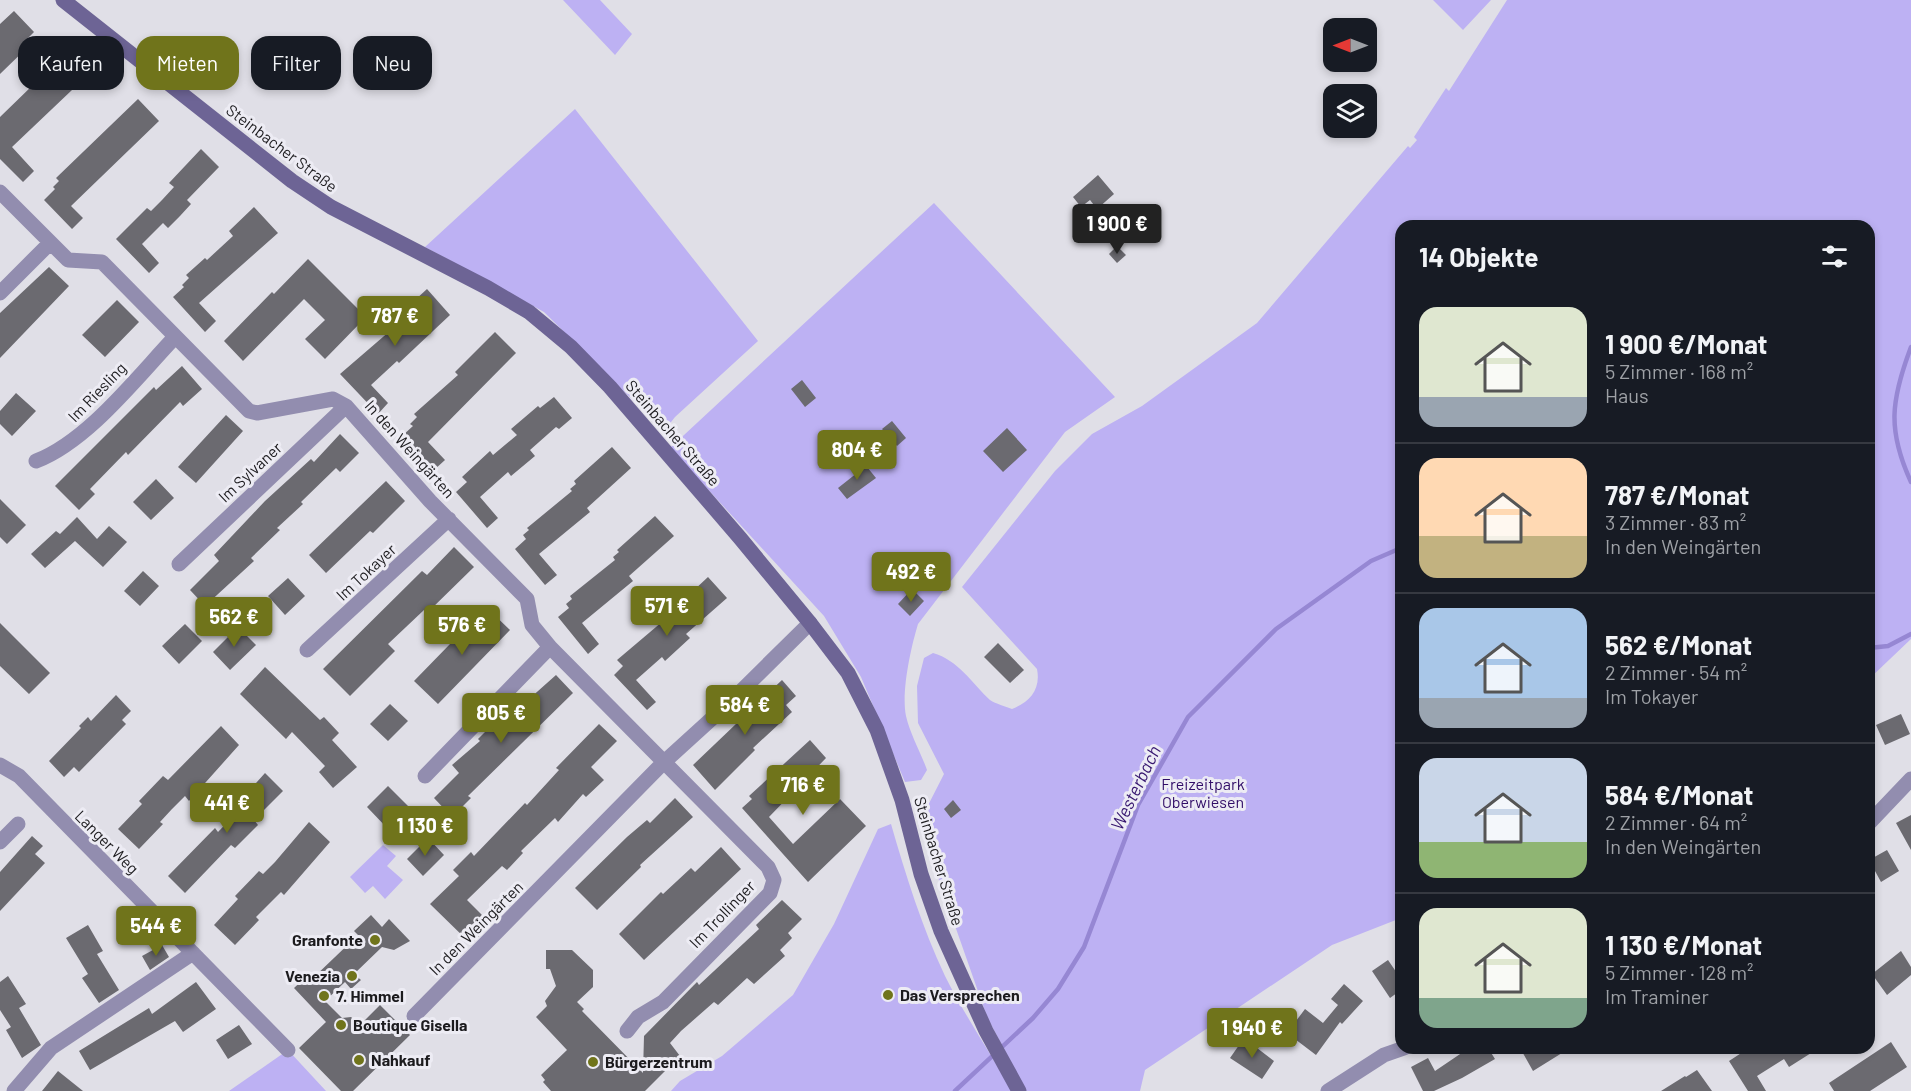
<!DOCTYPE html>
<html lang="de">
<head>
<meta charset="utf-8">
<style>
  body { margin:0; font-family:Barlow,sans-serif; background:#242831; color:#f1f3f6; height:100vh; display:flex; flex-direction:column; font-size:22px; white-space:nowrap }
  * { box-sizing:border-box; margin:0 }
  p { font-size:20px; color:#9ea1a6 }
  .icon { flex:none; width:33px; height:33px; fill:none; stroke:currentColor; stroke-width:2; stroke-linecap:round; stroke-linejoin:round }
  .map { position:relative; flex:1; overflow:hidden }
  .side { position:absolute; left:1395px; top:220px; width:480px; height:834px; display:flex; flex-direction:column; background:#171b24; border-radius:18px; box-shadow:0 3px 9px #0003 }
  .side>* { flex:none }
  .hud { position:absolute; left:18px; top:36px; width:570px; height:54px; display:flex; gap:12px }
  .needle { width:39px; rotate:270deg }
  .controls { position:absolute; left:1323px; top:18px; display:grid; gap:12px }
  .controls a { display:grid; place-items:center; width:54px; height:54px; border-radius:12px; background:#171b24; box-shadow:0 3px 9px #0003; font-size:30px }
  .price { position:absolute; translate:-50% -51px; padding:0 14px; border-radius:6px; background:#70741b; color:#fff; font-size:20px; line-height:39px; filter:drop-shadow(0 2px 3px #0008) }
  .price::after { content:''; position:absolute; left:50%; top:36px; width:18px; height:14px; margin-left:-9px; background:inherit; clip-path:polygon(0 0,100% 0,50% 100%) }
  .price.on { background:#222; color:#fff }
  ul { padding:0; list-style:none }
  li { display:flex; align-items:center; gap:18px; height:150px; padding:0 24px }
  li+li { border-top:2px solid #363941 }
  li span { display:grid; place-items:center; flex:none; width:168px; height:120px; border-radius:18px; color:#555 }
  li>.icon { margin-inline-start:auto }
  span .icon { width:72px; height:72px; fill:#fffc; stroke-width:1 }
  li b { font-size:26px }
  h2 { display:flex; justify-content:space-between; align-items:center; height:72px; padding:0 24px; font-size:26px }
  .tag { padding:0 21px; border-radius:18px; background:#171b24; box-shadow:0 3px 9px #0003; font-size:21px; line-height:54px }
  .tag.on { background:#70741b; color:#fff }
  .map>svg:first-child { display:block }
  .green { fill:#bdb1f3 }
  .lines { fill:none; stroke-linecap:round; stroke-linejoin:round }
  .stream { stroke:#9687d3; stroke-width:4.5 }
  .building { fill:#6b6a70 }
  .street { stroke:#928daf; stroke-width:15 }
  .secondary { stroke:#6d6495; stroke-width:15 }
  .poi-dot { fill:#70741b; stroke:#edecf4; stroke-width:2 }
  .labels { text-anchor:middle; stroke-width:6; stroke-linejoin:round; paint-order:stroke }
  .street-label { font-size:16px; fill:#1c1b1e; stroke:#edecf4 }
  .park-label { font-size:16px; fill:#300c67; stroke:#edecf4 }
  .poi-label { font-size:16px; font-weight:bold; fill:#1c1b1e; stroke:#edecf4; text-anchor:start }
  .water-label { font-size:18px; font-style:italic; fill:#371770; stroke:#edecf4 }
</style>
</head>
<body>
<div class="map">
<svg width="1911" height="1091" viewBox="0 0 1911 1091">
  <rect width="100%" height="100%" fill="#e0dfe7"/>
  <path class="green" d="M563,0h37l32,34 -17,21z
    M1433,0h58l-28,30z
    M1507,0h404v639l-42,40v-453h-468v692l-69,27 -187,125 -5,21h-114l-39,-74 -68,-194 25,-49 -26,-51 -1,-37 7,-28 9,-5c25,7 39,30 57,47 6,4 15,6 22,9 18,-7 29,-20 25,-40l-75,-82 93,-116 37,-37 50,-28 115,-83 151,-177 2,2 7,-8 -3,-3 32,-49 3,3z
    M575,109l183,232 -83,76 -11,14 -120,-119 -119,-65z
    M934,203l181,194 -50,35 -147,192c-7,23 -17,68 -12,92 4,18 15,37 21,54l-6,10 -16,2 -44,-105 -37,-61 -154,-168z
    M891,824c15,52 31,103 54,152 20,40 45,76 67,115h-341l9,-10 42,-25 71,-61 41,-71 44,-95z
    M383,845l13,11 -9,10 16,14 -18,19 -12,-13 -8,7 -15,-16z
    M288,1050l38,41h-97z"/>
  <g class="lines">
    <path class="stream" d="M1911,347c-20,53 -24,83 0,135
      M1869,648l19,-2 23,-12
      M955,1091l78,-73 25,-29 26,-42 54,-142 50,-88 88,-88 95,-68 30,-13"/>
  </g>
  <path class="building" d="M14,11l20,21 -6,6 5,4 -33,32v-50z
    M70,49l22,22 -80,76 22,24 -11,11 -23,-23v-42z
    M138,99l21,22 -88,85 12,12 -11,11 -28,-29 11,-11 -2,-2 6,-6 -3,-3z
    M201,149l18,18 -32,33 4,4 -11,12 -12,12 -5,-5 -21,21 17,19 -10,10 -33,-34 31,-31 4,3 11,-11 12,-13 -5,-4z
    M1098,175l16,19 -17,15 -7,-9 -9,7 -8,-10z
    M254,207l24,26 -79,70 17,18 -11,11 -32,-35 11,-10 -2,-2 7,-7 -3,-3 19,-17 2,2 26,-24 -4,-5z
    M1117,246l9,9 -9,8 -8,-9z
    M308,259l58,58 -41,42 -20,-20 20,-19 -21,-21 -61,62 -19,-20 48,-49 2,2z
    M49,267l20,19 -69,72v-45z
    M427,289l23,26 -51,48 -2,-2 -26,24 17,18 -10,11 -38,-40 65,-56 -4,-5z
    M117,300l22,22 -34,35 -23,-22z
    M495,332l21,21 -88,89 17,18 -11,10 -32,-34 11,-10 -3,-2 7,-7 -3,-3 44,-39 -3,-3z
    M182,366l20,23 -19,17 -3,-4 -52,53 -2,-3 -36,37 5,5 -16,16 -24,-24 99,-99 2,3z
    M802,380l14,18 -11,9 -14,-18z
    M16,393l20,18 -24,25 -12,-12v-13z
    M554,397l18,21 -13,11 -3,-2 -26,23 5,6 -24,20 -3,-4 -28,25 18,21 -11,10 -31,-36 11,-10 -5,-5 28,-26 3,4 24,-20 -6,-6 27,-23 2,2z
    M226,415l17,16 -47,52 -18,-16z
    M892,421l14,17 -9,8 -15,-17z
    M1007,428l20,22 -24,22 -20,-21z
    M340,434l19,19 -19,19 -4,-4 -35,34 2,2 -26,24 3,2 -29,28 3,3 -49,45 -15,-16 29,-29 -5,-6 51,-54 46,-42 3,3z
    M612,447l19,21 -44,40 3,4 -51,42 18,21 -12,10 -30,-36 11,-10 -3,-4 6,-5 -2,-2 45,-37 -2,-2 6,-5 -2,-3z
    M863,462l13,16 -29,21 -9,-11 19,-15 -4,-4z
    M156,479l18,19 -23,22 -18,-18z
    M386,481l19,20 -32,32 -3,-2 -44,42 -17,-18z
    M0,499l26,26 -19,19 -7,-7z
    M655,516l19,20 -45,40 4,5 -51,42 17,21 -11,10 -30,-37 11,-9 -3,-4 6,-5 -2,-3 45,-36 -2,-3 6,-5 -2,-2z
    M77,517l20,22 12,-13 18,16 -24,25 -28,-26 -30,27 -14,-14 25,-23 4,3z
    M454,547l20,20 -47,46 -3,-3 -36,34 7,7 -45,45 -27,-27 99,-98 5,4z
    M143,571l16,15 -19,20 -16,-15z
    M708,577l19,21 -41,36 4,4 -25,23 -3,-4 -26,23 20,22 -9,8 -33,-35 9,-9 -6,-6 52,-44 -3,-5 24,-22 3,2z
    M288,578l17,18 -20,19 -17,-19z
    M912,589l12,12 -14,15 -12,-12z
    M486,607l24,23 -72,74 -24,-23z
    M0,623l50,50 -21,21 -29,-28z
    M185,624l17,17 -23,23 -17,-18z
    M238,627l18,18 -26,25 -17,-18z
    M998,643l26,27 -14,13 -26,-26z
    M265,667l55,53 4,-3 15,16 -7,7 25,27 -24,21 -14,-16 6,-6 -33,-34 -6,7 -46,-45z
    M556,675l17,18 -105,103 3,2 -19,19 -18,-19 25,-25 -7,-8 28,-24 -2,-2 18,-18 4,4z
    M782,680l14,16 -10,9 6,7 -39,36 2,2 -40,40 -22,-25z
    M116,695l15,16 -9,9 4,4 -47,48 -5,-5 -10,10 -15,-16 32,-33 -2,-2 9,-9 3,4z
    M390,704l18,17 -20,20 -18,-17z
    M1901,714l9,20 -25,11 -9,-20z
    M599,724l18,17 -26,26 13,13 -18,17 -3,-3 -25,28 -3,-4 -34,33 2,2 -16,17 -5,-4 -35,34 24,24 -20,20 -41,-40 29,-28 -6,-6 18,-18 3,4 51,-53 2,2 32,-35 -3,-2z
    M221,726l18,19 -50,56 -4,-5 -13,13 -12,13 3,2 -24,25 -21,-20 24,-25 -3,-3 24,-25 5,4z
    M810,740l16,18 -57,59 24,27 47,-45 26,27 -58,56 -66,-74 10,-9 -3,-3z
    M265,773l18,18 -29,29 4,5 -23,23 -4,-3 -46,48 -17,-17 47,-48 3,4 24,-25 -4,-4z
    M388,786l23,23 -22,21 -22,-23z
    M675,798l18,19 -53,48 1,2 -44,43 -22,-22 52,-51 20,-17 3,3z
    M953,800l8,10 -10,8 -7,-9z
    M1911,815v35l-15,-27z
    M309,822l21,20 -46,53 -3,-3 -25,25 3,3 -24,25 -21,-20 24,-26 -3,-3 24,-25 4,3 12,-12z
    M32,836l11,10 -8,8 10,9 -45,48v-39z
    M428,838l16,17 -21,21 -16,-17z
    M721,847l20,22 -97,91 -25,-26 42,-42 2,2 28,-26 4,4z
    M1887,850l12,21 -18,11 -12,-22z
    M782,900l20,19 -14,14 4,5 -12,12 5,6 -31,28 -7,-6 -29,27 -4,-3 -33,29 -11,12 10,13 -35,35h-94l-8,-9 2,-2 -4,-5 26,-25 -31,-33 11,-11 -2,-5 11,-15 -6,-17h-4v-19h26l21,20v17l-16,15 7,7 -2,2 61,62 1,-37 50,-51 3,-3 2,3 60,-56 -3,-4z
    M371,915l11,12 7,-8 21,22 -16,9 -12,-3 -28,27 7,6 -10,9 -6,-7 -20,19 17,17 9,-1 9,8 20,-20 30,30 -57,56h-12l-42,-43 27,-26 -32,-34 14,-13 4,4 46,-44 -4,-4z
    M88,925l15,26 -6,3 22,36 -20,13 -17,-25 6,-4 -22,-36z
    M162,945l7,12 -19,13 -8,-14z
    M1901,951l10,16v8l-24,20 -15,-21z
    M1388,960l13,19v11l-11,8 -18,-27z
    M8,976l18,28 -7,4 22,37 -19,13 -16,-28 5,-3 -11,-17v-28z
    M196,982l20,27 -33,23 -8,-11 -85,49 -11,-19 70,-43 3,6z
    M1344,984l19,17 -21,23 -2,-2 -24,33 -29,-22 18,-24 18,14 15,-18 -7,-6z
    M239,1025l13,19 -24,15 -12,-19z
    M1244,1038l30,23 -12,18 -32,-21z
    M1891,1042l16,25 -37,24h-36l-5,-8z
    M1469,1048h19l7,11 -33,19 -28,13h-11l-12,-24 17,-9 7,13z
    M1520,1048h50l-37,23z
    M1749,1048h70l-30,19 -5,-8 -27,17 9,15h-18l-19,-30z
    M1697,1070l15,21h-51l24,-15 1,1z
    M58,1071l25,20h-41z"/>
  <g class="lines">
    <path class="street" d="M0,192l68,68 34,2 147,149 8,2 76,-14 13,7 84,95 97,98 5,26 18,22 218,220 6,13 -4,13 -107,109 -25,15 -11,14
      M0,293l50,-50
      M36,461c52,-20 101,-84 139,-124
      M179,564l167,-158
      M307,650l142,-131
      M0,765l19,11 269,274
      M425,776l125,-129
      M1869,823l42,-44
      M0,842l18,-18
      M414,1016l249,-253 66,-60 81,-80
      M14,1091l37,-43 142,-95
      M1328,1091l56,-36 20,-7"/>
    <path class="secondary" d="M63,0l229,181 39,26 157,81 41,24 42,35 39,40 130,151 70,85 38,50 29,57 25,70 19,74 20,57 45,100 33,60"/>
  </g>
  <g class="poi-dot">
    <circle cx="375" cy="940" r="6"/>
    <circle cx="352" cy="976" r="6"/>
    <circle cx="888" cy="995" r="6"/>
    <circle cx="324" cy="996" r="6"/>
    <circle cx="341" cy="1025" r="6"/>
    <circle cx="359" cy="1060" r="6"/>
    <circle cx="593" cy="1062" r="6"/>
  </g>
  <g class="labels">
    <g class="street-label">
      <text transform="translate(282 148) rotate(37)" y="6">Steinbacher Straße</text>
      <text transform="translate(97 392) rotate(-46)" y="6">Im Riesling</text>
      <text transform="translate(673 433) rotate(49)" y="6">Steinbacher Straße</text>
      <text transform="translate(410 449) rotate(48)" y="6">In den Weingärten</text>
      <text transform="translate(250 472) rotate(-43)" y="6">Im Sylvaner</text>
      <text transform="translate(366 572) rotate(-43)" y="6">Im Tokayer</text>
      <text transform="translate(107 842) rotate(45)" y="6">Langer Weg</text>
      <text transform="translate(939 861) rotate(73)" y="6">Steinbacher Straße</text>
      <text transform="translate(722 914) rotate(-46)" y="6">Im Trollinger</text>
      <text transform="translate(476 928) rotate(-45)" y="6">In den Weingärten</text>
    </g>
    <g class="park-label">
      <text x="1203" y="790">Freizeitpark<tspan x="1203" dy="18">Oberwiesen</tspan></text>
    </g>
    <g class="poi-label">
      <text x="363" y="946" text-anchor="end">Granfonte</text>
      <text x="340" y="982" text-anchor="end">Venezia</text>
      <text x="900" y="1001">Das Versprechen</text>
      <text x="336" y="1002">7. Himmel</text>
      <text x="353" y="1031">Boutique Gisella</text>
      <text x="371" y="1066">Nahkauf</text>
      <text x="605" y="1068">Bürgerzentrum</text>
    </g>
    <g class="water-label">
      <text transform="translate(1136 788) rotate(-64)" y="6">Westerbach</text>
    </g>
  </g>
</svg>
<div class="controls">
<a><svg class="needle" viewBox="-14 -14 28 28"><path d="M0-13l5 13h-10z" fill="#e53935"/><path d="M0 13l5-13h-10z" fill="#9ea1a6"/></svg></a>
<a><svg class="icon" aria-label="layers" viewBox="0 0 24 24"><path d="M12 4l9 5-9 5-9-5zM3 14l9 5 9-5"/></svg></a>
</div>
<b class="price on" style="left:1117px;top:255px">1 900 €</b>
<b class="price" style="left:395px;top:347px">787 €</b>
<b class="price" style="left:857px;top:481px">804 €</b>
<b class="price" style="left:911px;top:603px">492 €</b>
<b class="price" style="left:667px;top:637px">571 €</b>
<b class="price" style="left:234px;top:648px">562 €</b>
<b class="price" style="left:462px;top:656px">576 €</b>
<b class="price" style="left:745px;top:736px">584 €</b>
<b class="price" style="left:501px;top:744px">805 €</b>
<b class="price" style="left:803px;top:816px">716 €</b>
<b class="price" style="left:227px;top:834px">441 €</b>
<b class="price" style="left:425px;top:857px">1 130 €</b>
<b class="price" style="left:156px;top:957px">544 €</b>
<b class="price" style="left:1252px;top:1059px">1 940 €</b>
<div class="hud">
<a class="tag">Kaufen</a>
<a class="tag on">Mieten</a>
<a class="tag">Filter</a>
<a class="tag">Neu</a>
</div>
<section class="side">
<h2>14 Objekte<svg class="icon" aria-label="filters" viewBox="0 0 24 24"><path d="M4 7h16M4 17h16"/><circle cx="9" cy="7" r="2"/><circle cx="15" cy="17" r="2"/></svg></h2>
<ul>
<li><span style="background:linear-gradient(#dfe7d0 75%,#9aa5b1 0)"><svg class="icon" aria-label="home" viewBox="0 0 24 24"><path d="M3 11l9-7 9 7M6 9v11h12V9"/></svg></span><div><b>1 900 €/Monat</b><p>5 Zimmer · 168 m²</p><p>Haus</p></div></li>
<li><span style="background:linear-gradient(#ffd9b3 65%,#c2b280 0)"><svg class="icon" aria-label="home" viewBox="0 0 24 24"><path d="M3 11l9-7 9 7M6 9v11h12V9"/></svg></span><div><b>787 €/Monat</b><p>3 Zimmer · 83 m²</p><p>In den Weingärten</p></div></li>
<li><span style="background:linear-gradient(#a9c7e8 75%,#9aa5b1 0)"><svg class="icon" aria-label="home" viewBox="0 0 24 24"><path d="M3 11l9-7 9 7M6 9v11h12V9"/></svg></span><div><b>562 €/Monat</b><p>2 Zimmer · 54 m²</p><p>Im Tokayer</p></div></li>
<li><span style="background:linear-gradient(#c9d6e8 70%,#8fb573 0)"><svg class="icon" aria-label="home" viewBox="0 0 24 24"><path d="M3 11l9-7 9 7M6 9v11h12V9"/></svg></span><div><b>584 €/Monat</b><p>2 Zimmer · 64 m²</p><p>In den Weingärten</p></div></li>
<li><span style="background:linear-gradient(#dfe7d0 75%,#7fa58c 0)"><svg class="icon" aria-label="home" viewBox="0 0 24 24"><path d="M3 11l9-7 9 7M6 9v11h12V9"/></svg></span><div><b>1 130 €/Monat</b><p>5 Zimmer · 128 m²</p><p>Im Traminer</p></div></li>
</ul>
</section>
</div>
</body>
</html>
